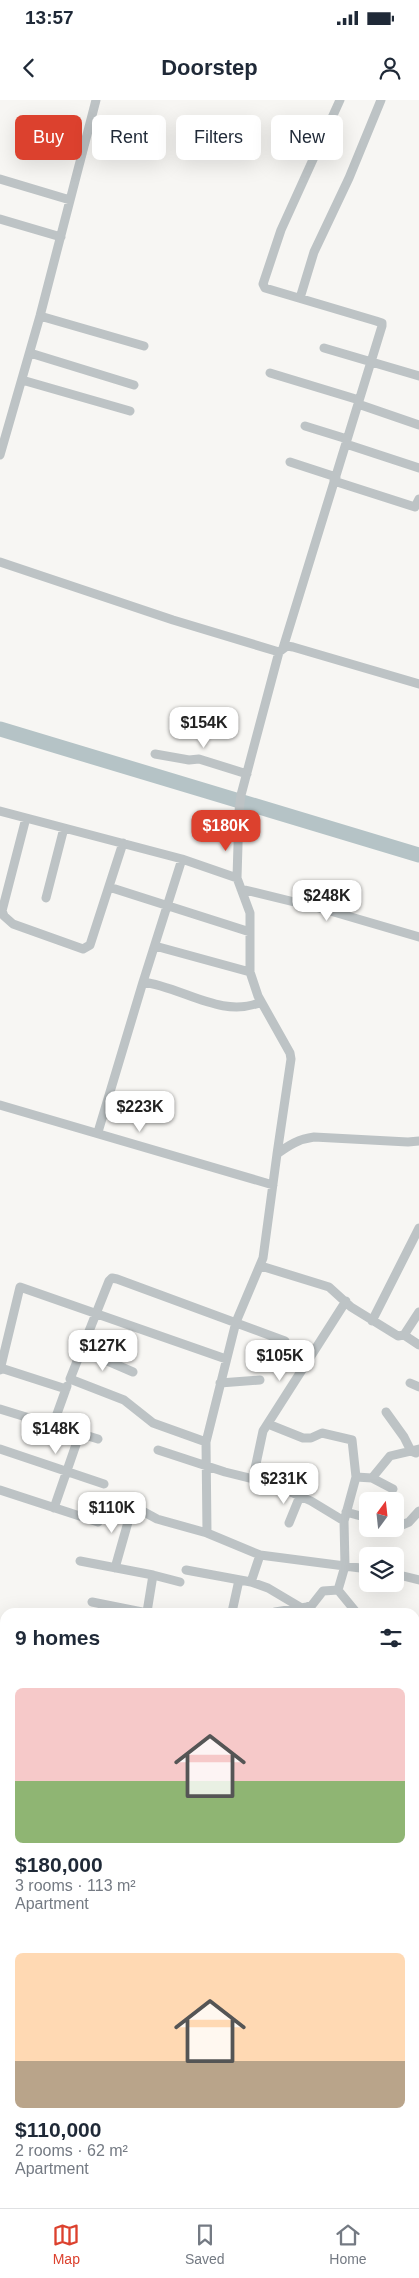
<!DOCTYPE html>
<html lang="en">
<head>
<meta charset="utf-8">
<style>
  body { margin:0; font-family:Helvetica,sans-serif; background:#f2f2f3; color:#1f2937; height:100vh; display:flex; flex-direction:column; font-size:19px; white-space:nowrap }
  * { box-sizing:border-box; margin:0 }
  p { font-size:16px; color:#747a83 }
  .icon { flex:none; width:28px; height:28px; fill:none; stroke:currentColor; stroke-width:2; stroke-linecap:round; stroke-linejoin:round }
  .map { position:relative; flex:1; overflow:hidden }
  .side { position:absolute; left:0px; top:1508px; width:420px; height:601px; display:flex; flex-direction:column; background:#fff; border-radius:15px 15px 0 0; box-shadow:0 5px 20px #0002 }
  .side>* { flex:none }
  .banner { position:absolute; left:15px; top:15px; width:390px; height:45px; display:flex; gap:10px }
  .needle { width:32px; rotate:15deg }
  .fabs { position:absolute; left:359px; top:1392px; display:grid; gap:10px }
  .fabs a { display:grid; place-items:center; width:45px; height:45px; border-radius:8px; background:#fff; box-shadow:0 5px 20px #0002; font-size:25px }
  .price { position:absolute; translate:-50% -42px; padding:0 11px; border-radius:10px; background:#fff; color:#222; font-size:16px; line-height:32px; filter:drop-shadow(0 1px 2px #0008) }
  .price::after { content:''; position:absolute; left:50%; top:30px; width:15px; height:11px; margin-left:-8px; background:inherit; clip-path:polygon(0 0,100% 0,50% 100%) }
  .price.active { background:#dc412e; color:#fff }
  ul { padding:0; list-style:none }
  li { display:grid; align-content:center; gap:10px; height:265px; padding:0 15px }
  li span { display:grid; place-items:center; height:155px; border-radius:8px; color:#555 }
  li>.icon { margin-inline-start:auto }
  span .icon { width:90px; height:90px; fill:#fffc; stroke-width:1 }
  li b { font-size:21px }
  h2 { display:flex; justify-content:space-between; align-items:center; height:60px; padding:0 15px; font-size:21px }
  .pill { padding:0 18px; border-radius:8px; background:#fff; box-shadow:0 5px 20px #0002; font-size:18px; line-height:45px }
  .pill.active { background:#dc412e; color:#fff }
  .status { display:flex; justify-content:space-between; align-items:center; height:35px; padding:0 25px; background:#fff; direction:ltr }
  .status svg { height:14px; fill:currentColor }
  header { display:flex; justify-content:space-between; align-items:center; height:65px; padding:0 15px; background:#fff; font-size:22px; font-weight:700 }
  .menu { display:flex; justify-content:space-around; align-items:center; height:70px; border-top:1px solid #e0e1e3; background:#fff; font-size:14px; color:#747a83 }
  .menu a { display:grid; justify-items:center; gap:2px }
  .menu .active { color:#dc412e }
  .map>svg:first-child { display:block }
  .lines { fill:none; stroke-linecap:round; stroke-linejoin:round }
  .river { stroke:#b5c3c6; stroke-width:15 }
  .minor { stroke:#bdc3c5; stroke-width:9 }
</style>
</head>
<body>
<div class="status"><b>13:57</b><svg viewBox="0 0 49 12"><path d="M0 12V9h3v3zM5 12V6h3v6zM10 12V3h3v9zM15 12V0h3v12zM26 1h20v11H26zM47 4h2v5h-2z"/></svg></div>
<header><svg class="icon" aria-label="back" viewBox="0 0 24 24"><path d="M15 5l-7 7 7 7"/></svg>Doorstep<svg class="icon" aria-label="person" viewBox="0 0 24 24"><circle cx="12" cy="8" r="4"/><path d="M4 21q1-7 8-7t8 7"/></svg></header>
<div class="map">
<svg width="419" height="2108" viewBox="0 0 419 2108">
  <rect width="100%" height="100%" fill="#f7f6f3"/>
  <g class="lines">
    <path class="river" d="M0,629l419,126"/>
    <path class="minor" d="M0,79l70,21
      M0,119l61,18
      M300,198l14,-46 35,-74 32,-78
      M40,216l104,30
      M324,248l95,28
      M30,253l104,32
      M270,273l89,27
      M22,280l108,31
      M358,304l61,21
      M305,326l42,13
      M346,344l73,24
      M0,355l40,-139 56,-216
      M290,362l46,15
      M334,381l81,26 4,-8
      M0,462l173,58 106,32 8,-6 6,1 126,37
      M283,548l99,-322v-3l-6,-2 -111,-33 -2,-4 18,-54 59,-130
      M155,654l34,6 10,-1 48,15
      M0,711l182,48 55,19
      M26,718l-24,93 2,5 9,8 70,25 7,-4 33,-102
      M182,759l-39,123c39,5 79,37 118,20
      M109,787l141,45
      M241,789l86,21 92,27
      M46,798l18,-70
      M155,846l95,26
      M0,1005l273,80
      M98,1032l45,-150
      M277,1054l14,-95 -1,-6 -32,-57 -8,-24v-59l-13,-35 2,-67 2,-16 38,-143
      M261,1166l68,21 22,20 47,29 6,-1 15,-23
      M372,1221l47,-93
      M404,1235l15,10
      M82,1250l51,22
      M1,1268l65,21
      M0,1270l20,-83 206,72
      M220,1283l40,-3
      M410,1283l9,4
      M0,1309l98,30
      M386,1312l18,25 7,14 5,2
      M268,1324l35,14h8l11,-5 30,7 4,37 -12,44
      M53,1325l14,-39
      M206,1342l-53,-19 -29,-23 -54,-21 39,-98 3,-3 5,1 168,62
      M0,1349l104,35
      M158,1350l67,22 45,11 41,18 33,20 1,45 -7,24 18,22
      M356,1377l16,1 21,11
      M253,1378l10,-47 83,-130
      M372,1378l18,-22 29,-7
      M0,1390l98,32
      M54,1408l26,-75
      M346,1412l22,6
      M289,1423l11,-27
      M395,1428l14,-6 10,-11
      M207,1433l-1,-91 30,-120 27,-64 14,-104c12,-9 22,-15 37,-17l94,5 11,-1
      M80,1461l73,14 27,7
      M115,1468l17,-60 3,-1 22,12 50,14 53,22 108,14
      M186,1470l65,12 17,6 32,19
      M395,1474l24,6
      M251,1482l9,-27
      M92,1502l50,10
      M147,1512l6,-37
      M232,1512l7,-32
      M275,1512l32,-5 5,-2 11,-14 15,-1
      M0,1580h5
      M415,1679l4,1
      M0,1716l5,-15
      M415,1726l4,-9
      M415,1734h4
      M0,1736l5,2
      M0,1818l5,1
      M415,1819l4,1
      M0,1859l5,2
      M415,1860l4,2
      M415,1899l4,1
      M0,1903l5,1
      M415,1940l4,1
      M0,1950l5,2
      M415,1982l4,2
      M0,1992l5,2
      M415,2022l4,1
      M415,2042l4,-10
      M415,2055l4,3
      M415,2098l4,2
      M234,2104l7,4
      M166,2108l3,-4
      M274,2108l2,-4
      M310,2108l1,-3"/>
  </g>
</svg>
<div class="fabs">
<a><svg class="needle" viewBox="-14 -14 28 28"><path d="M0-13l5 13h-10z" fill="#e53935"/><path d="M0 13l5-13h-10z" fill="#747a83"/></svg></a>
<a><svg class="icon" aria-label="layers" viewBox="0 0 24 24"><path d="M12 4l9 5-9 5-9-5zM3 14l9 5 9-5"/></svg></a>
</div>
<b class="price" style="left:204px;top:649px">$154K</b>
<b class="price active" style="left:226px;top:752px">$180K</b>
<b class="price" style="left:327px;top:822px">$248K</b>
<b class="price" style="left:140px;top:1033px">$223K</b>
<b class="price" style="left:103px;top:1272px">$127K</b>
<b class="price" style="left:280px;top:1282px">$105K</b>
<b class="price" style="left:56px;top:1355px">$148K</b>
<b class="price" style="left:284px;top:1405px">$231K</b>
<b class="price" style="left:112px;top:1434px">$110K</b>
<div class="banner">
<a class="pill active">Buy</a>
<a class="pill">Rent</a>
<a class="pill">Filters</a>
<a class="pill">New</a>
</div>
<section class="side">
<h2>9 homes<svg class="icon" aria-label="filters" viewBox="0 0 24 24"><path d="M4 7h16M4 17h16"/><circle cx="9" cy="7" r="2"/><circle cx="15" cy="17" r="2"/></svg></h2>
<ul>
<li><span style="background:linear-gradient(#f6c9c9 60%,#8fb573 0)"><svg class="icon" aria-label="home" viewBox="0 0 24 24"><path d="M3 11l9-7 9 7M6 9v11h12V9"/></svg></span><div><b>$180,000</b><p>3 rooms · 113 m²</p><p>Apartment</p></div></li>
<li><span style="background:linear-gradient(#ffd9b3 70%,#b9a48a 0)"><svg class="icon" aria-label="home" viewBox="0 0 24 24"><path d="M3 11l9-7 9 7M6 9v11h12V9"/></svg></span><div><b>$110,000</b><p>2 rooms · 62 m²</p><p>Apartment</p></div></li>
</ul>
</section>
</div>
<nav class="menu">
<a class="active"><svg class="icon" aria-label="map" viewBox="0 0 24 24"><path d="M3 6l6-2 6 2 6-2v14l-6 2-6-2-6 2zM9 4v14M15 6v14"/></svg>Map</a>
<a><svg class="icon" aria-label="saved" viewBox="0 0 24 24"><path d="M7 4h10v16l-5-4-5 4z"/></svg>Saved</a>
<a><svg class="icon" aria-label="home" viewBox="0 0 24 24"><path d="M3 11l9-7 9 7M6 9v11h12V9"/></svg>Home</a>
</nav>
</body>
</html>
